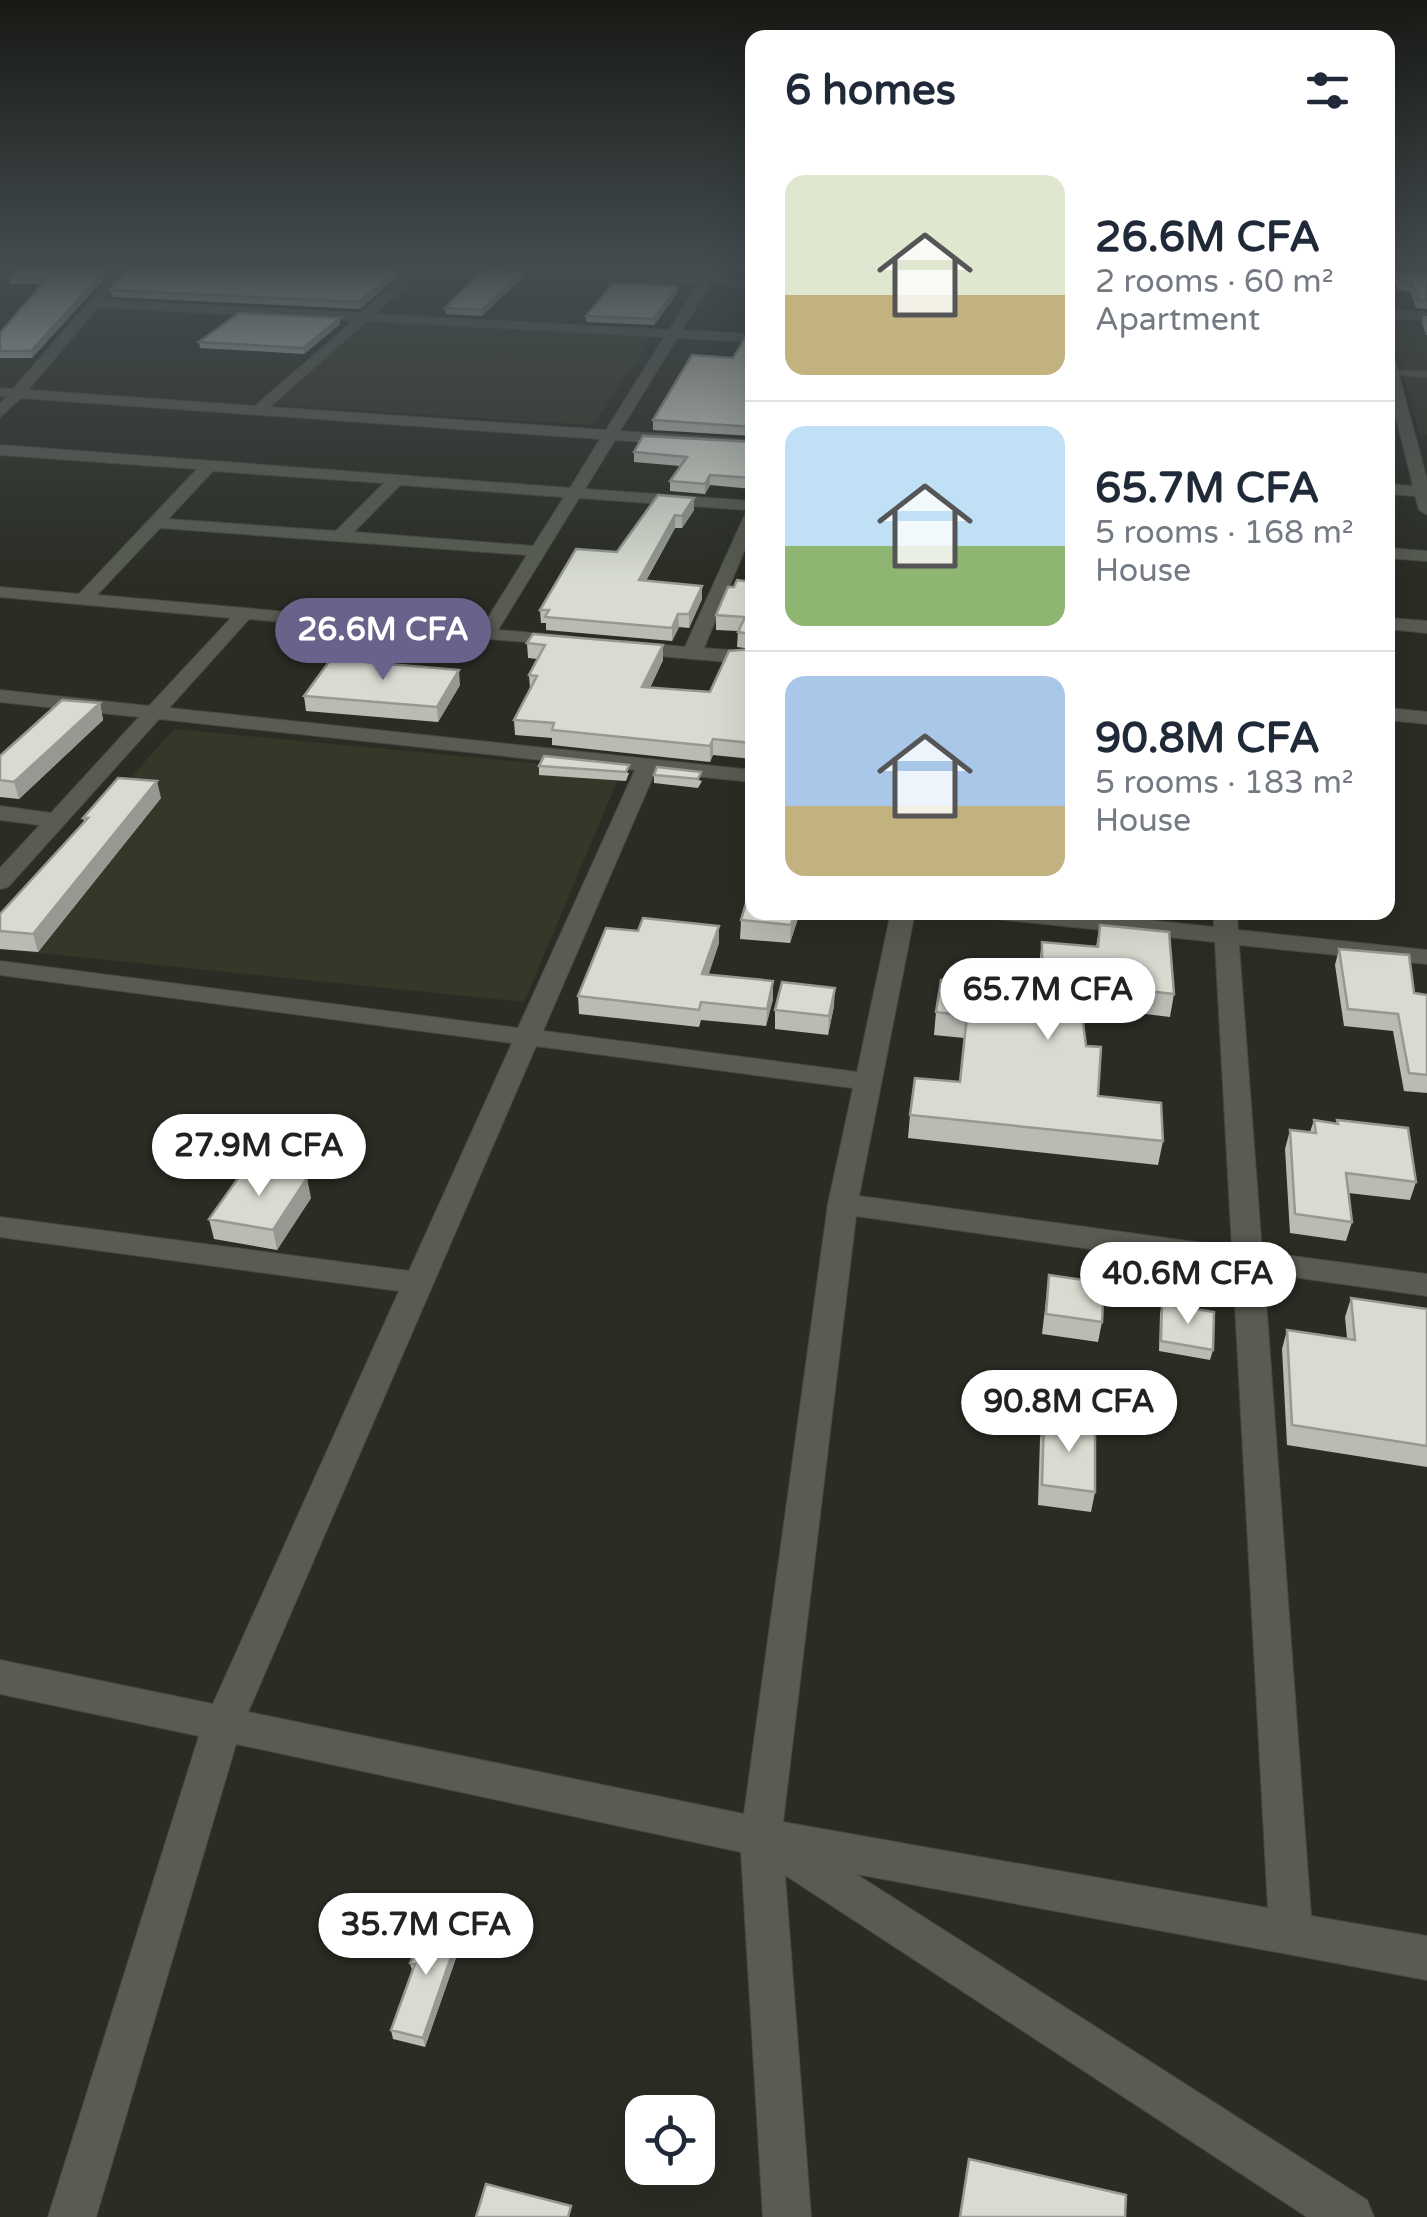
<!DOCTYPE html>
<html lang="en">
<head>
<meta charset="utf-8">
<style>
  body { margin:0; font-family:"Varela Round",sans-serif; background:#f2f2f3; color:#1f2937; height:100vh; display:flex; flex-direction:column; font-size:38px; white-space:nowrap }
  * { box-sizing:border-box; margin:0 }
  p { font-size:32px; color:#747a83 }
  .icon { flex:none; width:55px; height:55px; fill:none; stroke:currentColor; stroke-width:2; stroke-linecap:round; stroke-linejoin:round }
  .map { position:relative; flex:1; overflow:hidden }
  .panel { position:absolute; left:745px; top:30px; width:650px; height:890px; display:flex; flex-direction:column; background:#fff; border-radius:20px; box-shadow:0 10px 40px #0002 }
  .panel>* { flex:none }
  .buttons { position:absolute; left:625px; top:2095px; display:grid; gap:20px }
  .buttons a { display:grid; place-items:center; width:90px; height:90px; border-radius:20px; background:#fff; box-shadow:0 10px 40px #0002; font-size:50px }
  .price { position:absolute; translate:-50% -85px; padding:0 22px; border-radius:35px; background:#fff; color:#222; font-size:32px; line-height:65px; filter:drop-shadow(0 2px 5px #0008) }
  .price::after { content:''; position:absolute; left:50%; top:60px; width:30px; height:22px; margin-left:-15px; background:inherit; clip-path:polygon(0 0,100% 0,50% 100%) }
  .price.current { background:#6a628b; color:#fff }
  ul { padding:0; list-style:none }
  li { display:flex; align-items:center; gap:30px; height:250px; padding:0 40px }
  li+li { border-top:2px solid #e0e1e3 }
  li span { display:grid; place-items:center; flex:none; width:280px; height:200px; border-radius:20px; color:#555 }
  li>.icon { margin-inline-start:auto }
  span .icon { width:120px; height:120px; fill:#fffc; stroke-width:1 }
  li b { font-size:42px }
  h2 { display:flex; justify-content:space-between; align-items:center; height:120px; padding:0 40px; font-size:42px }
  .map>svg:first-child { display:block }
  .built { fill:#333829 }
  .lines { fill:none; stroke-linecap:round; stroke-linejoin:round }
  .service-casing { stroke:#474942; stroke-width:2 }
  .minor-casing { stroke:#474942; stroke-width:2 }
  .service { fill:#585c52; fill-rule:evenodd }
  .minor { fill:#585c52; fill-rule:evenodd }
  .wall { fill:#b9bcb3 }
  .shaded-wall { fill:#969992 }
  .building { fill:#d7dbd0; stroke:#969992; stroke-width:2.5 }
</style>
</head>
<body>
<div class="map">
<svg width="1427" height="2217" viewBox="0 0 1427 2217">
  <rect width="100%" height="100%" fill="#2a2d24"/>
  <path class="built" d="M367,321l285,16 -59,88 -319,-20z
    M1388,321l39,3v111h-7z
    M174,729l370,35 78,6 -98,232 -524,-53v-25z"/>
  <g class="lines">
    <g class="service-casing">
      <path id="service" d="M1388,370l39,1v6l-36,-2z"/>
    </g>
    <g class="minor-casing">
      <path id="minor" d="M118,268h13l-27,32 257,13 52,-45h13l-51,46 294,16 29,-46 -246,-16 251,9 5,-9h12l-6,9 38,3v7l-42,-3 -28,46 70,4v8l-75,-4 -57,93 132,9v9l-137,-9 -30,49 167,12v31l-48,116 48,4v12l-128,-11 -9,-6 9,-6 61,6 62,-137 -168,-12 -81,132 69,6 7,2v8l-325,-27 -80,89 583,62v12l-97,-10 -112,259 314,41 34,-160h24l-56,284 373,51 -17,-305 -218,-23 -12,-7h85l144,15 -1,-15h24l1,18 189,20v14l-188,-19 23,307 165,22v22l-163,-23 47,643 116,20v44l-571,-106 511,326 7,17h-67l-522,-342 26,342h-48l-22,-365 -505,-108 -140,473h-48l151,-481 -199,-42v-34l213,44 186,-413 -399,-54v-20l409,54 103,-228 -512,-68v-14l518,67 117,-258 -476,-51 -151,168 -8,2v-21l40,-43 -40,-5v-14l51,7 88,-96 -139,-15v-12l149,16 82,-88 -231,-21v-10l79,7 118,-125 -197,-14v-10l570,43 30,-49 -579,-41 -21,19v-13l6,-7 -6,-1v-8l13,1zM98,307l255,14 -98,85 -227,-16zM367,321l297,16 -58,93 -336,-23zM213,471l171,12 -48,48 -168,-12zM400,485l164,12 -31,49 -179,-14zM160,528l367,27 -46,74 -384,-34zM536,1046l317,42 -25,116 -84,610 -496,-102zM856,1216l377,53 35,639 -485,-86z
        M1388,268l39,1v8l-39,-2z
        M1388,310l39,2v8l-39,-2z
        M1388,356l7,4 32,120v35l-8,-5 -4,-14 -27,-2v-10l25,2 -25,-101z
        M1388,548l39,3v10l-39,-3z
        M1388,618l39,3v12l-39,-4z
        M1388,708l39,4v12l-39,-4z"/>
    </g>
    <use href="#service" class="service"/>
    <use href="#minor" class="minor"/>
  </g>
  <path class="wall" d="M114,268l-82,90h-32v-25l43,-49h-33l-1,-7z
    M407,268l-47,41 -248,-12 -2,-7z
    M571,268h49l-1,2z
    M523,271l1,5 -42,40 -36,-2 -1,-6z
    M1397,272l30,2v35l-11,-1 -6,-17 -12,-1 -3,-11z
    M678,286v6l-24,33 -68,-3v-6z
    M1423,316h4v19h-1l-4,-12z
    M340,318v6l-36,30 -104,-6 -1,-6z
    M752,336v102v-2l-99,-6v-10l80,-62z
    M752,442v47l-42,-4 -5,9 -35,-3v-10l10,-15 -46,-4v-10z
    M658,495l36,15 -12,18h-7l-29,53 56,18 -13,29 -10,-1 -7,14 -126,-11v-7h-5l-1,-13 77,-58z
    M752,582v67l-15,-2 1,-16 -22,-1v-15l18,-28z
    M527,643l136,17 -13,28 60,4 42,-43v110l-39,-4 -3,7 -158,-17v-7l-37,-3 -1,-15 16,-31 -1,-14 9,-16 -10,-1z
    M460,685l-22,37 -132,-11 -2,-15z
    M100,703l3,17 -84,79 -19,-2v-41z
    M544,756l85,17 -3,8 -87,-6v-9z
    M657,767l45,14 -4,7 -44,-5v-8z
    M161,798l-123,154 -38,-3v-35l84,-92 -1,-4z
    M752,912h48l-10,31 -50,-4 1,-19z
    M1100,925l74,69 -4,23 -89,-11 5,40 12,50 65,45 -5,24 -250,-27 2,-23 50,-33 4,-44 -30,-3 2,-23 103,-21v-27l3,-22 54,5z
    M719,926v17l-11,32 65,6v18l-7,27 -65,-6 -2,7 -120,-13 -1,-18 60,-65z
    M1339,949l75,44 13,2v98l-23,-2 -11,-60 -49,-5 -9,-61z
    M834,1006l-6,29 -53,-6v-19z
    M1314,1120l22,4 1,-4 79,62 -6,18 -62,-7 4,29 -6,19 -56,-8 -5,-84 5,-19 20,2z
    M311,1198l-34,52 -63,-11 -5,-20z
    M1049,1275l53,47 -4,20 -56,-8z
    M1351,1298l76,11v158l-140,-22 -5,-96 5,-19 60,8 -2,-21z
    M1162,1304l51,46 -3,10 -51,-9 1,-37z
    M1044,1418l51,74 -4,20 -53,-7 2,-67z
    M461,1928l2,10 -38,109 -32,-8 -2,-9 21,-60 -2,-7z"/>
  <path class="shaded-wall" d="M107,268h7l-82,90 -1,-7z
    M399,268h8l-47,41 -1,-7z
    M523,271l1,5 -42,40v-6z
    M678,286v6l-24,33v-6z
    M340,318v6l-36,30 -1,-6z
    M710,475v10l-5,9v-10z
    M694,498v12l-12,18v-12z
    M675,515v13l-36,65v-13z
    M702,586v13l-13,29v-14z
    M678,614l1,13 -7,14v-13z
    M663,645v15l-20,42 -1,-15z
    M459,670l1,15 -22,37 -1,-15z
    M100,703l3,17 -84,79 -5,-17z
    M713,739v16l-3,7v-16z
    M157,781l4,17 -123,154 -5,-18z
    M795,912h5l-10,31 1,-18z
    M719,926v17l-16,49 -1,-18z
    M773,981v18l-7,27 1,-17z
    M835,988l-1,18 -6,29 1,-19z
    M307,1178l4,20 -34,52 -4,-20z
    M461,1928l2,10 -38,109 -2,-9z"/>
  <path class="building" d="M18,268h89l-76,83h-31v-18l48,-56h-39z
    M128,268h271l-40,34 -249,-12z
    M485,268l38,3 -41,39 -37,-2z
    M1397,272l30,2v27l-9,-1 -6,-17h-12z
    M613,283l65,3 -24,33 -68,-3z
    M239,313l101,5 -37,30 -104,-6z
    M746,336h6v91l-99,-7 39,-65 41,3z
    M643,436l109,6v36l-42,-3 -5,9 -35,-3 17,-24 -53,-5z
    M658,495l36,3 -12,18 -7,-1 -36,65 63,6 -13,28h-11l-6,14 -127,-11 4,-7h-9l36,-61 41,3z
    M737,580l15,2v52l-14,-2 7,-15 -29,-2 12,-28h6z
    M533,634l130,11 -21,42 68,5 19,-41 23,-2v94l-39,-4 -3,7 -158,-16 2,-7 -40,-3 23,-44 -8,-1 16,-30 -18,-2z
    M331,659l128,11 -22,37 -133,-11z
    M62,700l38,3 -86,79 -14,-2v-24z
    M544,756l85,9 -3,7 -87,-6z
    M657,767l44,5 -3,7 -44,-4z
    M118,778l39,3 -124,153 -33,-3v-17l88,-96h-5z
    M752,883v29h43l-4,13 -50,-5z
    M643,918l76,8 -17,48 71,7 -6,28 -66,-7 -2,8 -121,-14 28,-68 32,3z
    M1100,925l69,7 5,62 -96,-11 8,63 15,1 -3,49 63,7 2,38 -253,-26 5,-37 45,4 7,-66 -31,-4 5,-32 101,12v-50l56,5z
    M1339,949l70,6 5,38 13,2v80l-18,-2 -11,-59 -50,-5z
    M782,982l53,6 -6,28 -54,-6z
    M1314,1120l24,4 -1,-4 71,8 8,54 -70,-9 6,49 -57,-8 -5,-84 26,3z
    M246,1167l61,11 -34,52 -64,-11z
    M1049,1275l55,8 -2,39 -56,-8z
    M1351,1298l76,11v137l-135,-21 -5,-95 68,10z
    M1162,1304l52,8 -1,38 -52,-9z
    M1044,1418l51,7v67l-53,-7z
    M427,1919l34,9 -38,110 -32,-8 24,-66 -5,-1z
    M969,2159l157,36 -1,22h-165z
    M486,2184l85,22 -3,11h-92z"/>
  <linearGradient id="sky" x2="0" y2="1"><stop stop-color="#171914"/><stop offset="0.46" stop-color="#444c50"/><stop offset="1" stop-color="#444c50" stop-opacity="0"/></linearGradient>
  <rect width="1427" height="579" fill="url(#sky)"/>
</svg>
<div class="buttons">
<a><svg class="icon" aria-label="locate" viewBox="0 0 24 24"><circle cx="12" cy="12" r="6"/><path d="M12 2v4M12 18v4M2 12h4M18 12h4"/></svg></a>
</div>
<b class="price current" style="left:383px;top:683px">26.6M CFA</b>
<b class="price" style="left:1048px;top:1043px">65.7M CFA</b>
<b class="price" style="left:259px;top:1199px">27.9M CFA</b>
<b class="price" style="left:1188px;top:1327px">40.6M CFA</b>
<b class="price" style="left:1069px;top:1455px">90.8M CFA</b>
<b class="price" style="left:426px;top:1978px">35.7M CFA</b>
<section class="panel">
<h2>6 homes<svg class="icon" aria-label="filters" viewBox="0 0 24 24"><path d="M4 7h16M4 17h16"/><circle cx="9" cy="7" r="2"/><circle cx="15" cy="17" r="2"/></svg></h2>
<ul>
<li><span style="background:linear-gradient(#dfe7d0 60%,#c2b280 0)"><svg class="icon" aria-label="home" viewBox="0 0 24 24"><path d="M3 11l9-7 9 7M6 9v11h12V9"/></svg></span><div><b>26.6M CFA</b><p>2 rooms · 60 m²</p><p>Apartment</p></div></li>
<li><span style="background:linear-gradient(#bfe0f5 60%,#8fb573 0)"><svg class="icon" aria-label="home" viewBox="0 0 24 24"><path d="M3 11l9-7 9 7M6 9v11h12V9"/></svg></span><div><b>65.7M CFA</b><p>5 rooms · 168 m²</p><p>House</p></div></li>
<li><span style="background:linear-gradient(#a9c7e8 65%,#c2b280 0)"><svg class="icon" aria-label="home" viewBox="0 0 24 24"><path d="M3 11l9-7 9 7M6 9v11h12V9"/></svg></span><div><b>90.8M CFA</b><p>5 rooms · 183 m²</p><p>House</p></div></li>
</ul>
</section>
</div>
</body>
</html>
